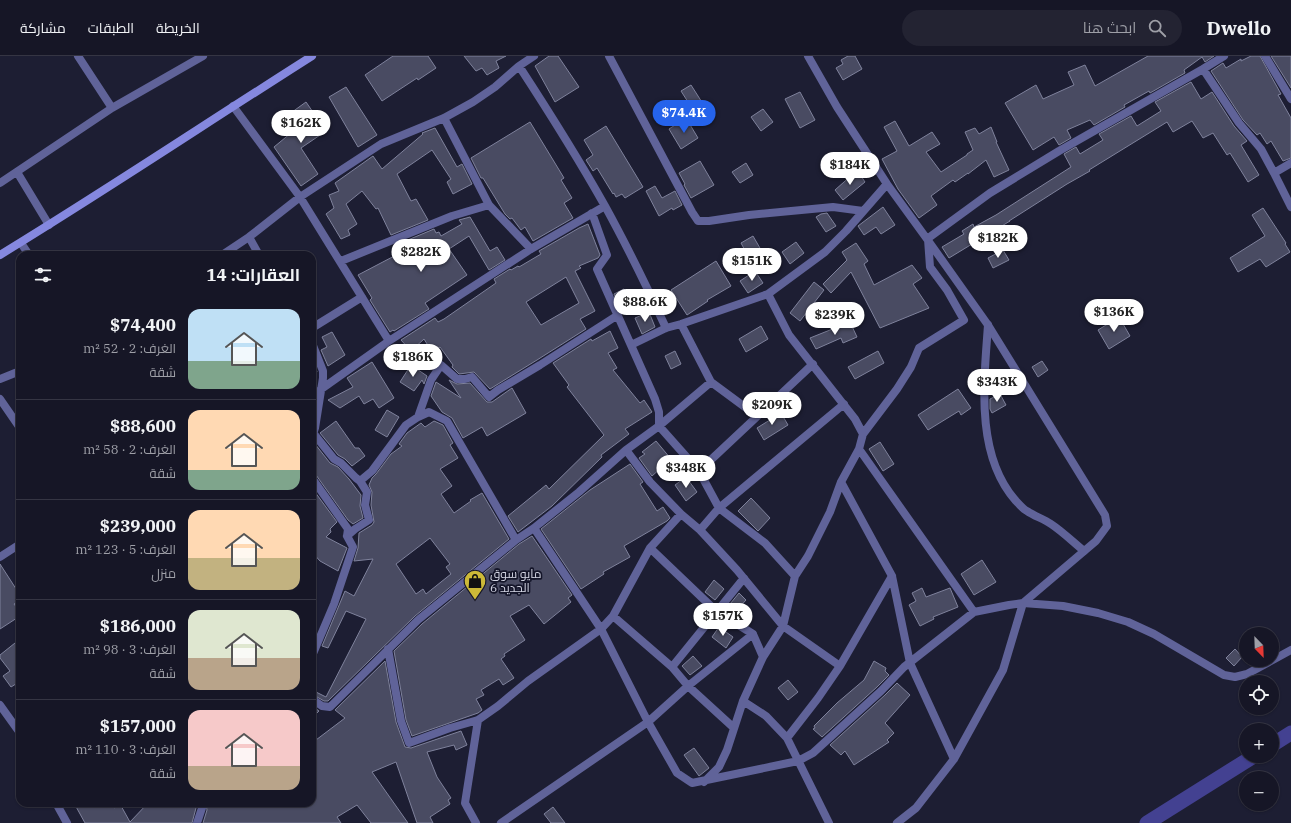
<!DOCTYPE html>
<html lang="ar">
<head>
<meta charset="utf-8">
<style>
  body { margin:0; font-family:"IBM Plex Serif",Cairo,serif; background:#232332; color:#f1f3f6; direction:rtl; height:100vh; display:flex; flex-direction:column; font-size:15px; white-space:nowrap }
  * { box-sizing:border-box; margin:0 }
  p { font-size:13px; color:#9e9fa7 }
  .icon { flex:none; width:22px; height:22px; fill:none; stroke:currentColor; stroke-width:2; stroke-linecap:round; stroke-linejoin:round }
  .map { position:relative; flex:1; overflow:hidden; direction:ltr }
  .side { position:absolute; left:16px; top:195px; width:300px; height:556px; display:flex; flex-direction:column; background:#161626; border-radius:12px; box-shadow:0 1px 3px #0004,0 0 0 1px #353543; direction:rtl }
  .side>* { flex:none }
  .needle { width:26px; rotate:157deg }
  .fabs { position:absolute; left:1239px; top:571px; display:grid; gap:8px }
  .fabs a { display:grid; place-items:center; width:40px; height:40px; border-radius:50%; background:#161626; box-shadow:0 1px 3px #0004,0 0 0 1px #353543; font-size:20px }
  .price { position:absolute; translate:-50% -34px; padding:0 9px; border-radius:14px; background:#fff; color:#222; font-size:13px; line-height:26px; filter:drop-shadow(0 1px 2px #0008) }
  .price::after { content:''; position:absolute; left:50%; top:24px; width:12px; height:9px; margin-left:-6px; background:inherit; clip-path:polygon(0 0,100% 0,50% 100%) }
  .price.active { background:#2563eb; color:#fff }
  ul { padding:0; list-style:none }
  li { display:flex; align-items:center; gap:12px; height:100px; padding:0 16px }
  li+li { border-top:1px solid #353543 }
  li span { display:grid; place-items:center; flex:none; width:112px; height:80px; border-radius:12px; color:#555 }
  li>.icon { margin-inline-start:auto }
  span .icon { width:48px; height:48px; fill:#fffc; stroke-width:1 }
  li b { font-size:17px }
  h2 { display:flex; justify-content:space-between; align-items:center; height:48px; padding:0 16px; font-size:17px }
  header { display:flex; align-items:center; gap:24px; box-sizing:border-box; height:56px; padding:0 20px; background:#161626; border-bottom:1px solid #353543 }
  header strong { font-size:19px }
  nav { display:flex; gap:22px; margin-inline-start:auto; font-size:14px }
  .search { width:280px; height:36px; background:#232332; display:flex; align-items:center; gap:10px; box-sizing:border-box; padding:0 14px; border-radius:22px; color:#9e9fa7; font-size:15px }
  .map>svg:first-child { display:block }
  .lines { fill:none; stroke-linecap:round; stroke-linejoin:round }
  .canal { stroke:#434191; stroke-width:15 }
  .building { fill:#494b62; stroke:#7f829c; fill-rule:evenodd }
  .lane { stroke:#606399; stroke-width:8 }
  .street { stroke:#606399; stroke-width:8 }
  .secondary { stroke:#8588df; stroke-width:8 }
  .labels { text-anchor:middle; stroke-width:3.5; stroke-linejoin:round; paint-order:stroke }
  .poi-label { font-size:12px; fill:#d4d6e4; stroke:#141529; text-anchor:start }
</style>
</head>
<body>
<header>
<strong>Dwello</strong>
<div class="search"><svg class="icon" aria-label="search" viewBox="0 0 24 24"><circle cx="10" cy="10" r="6"/><path d="M15 15l6 6"/></svg>ابحث هنا</div>
<nav><a>الخريطة</a><a>الطبقات</a><a>مشاركة</a></nav>
</header>
<div class="map">
<svg width="1291" height="767" viewBox="0 0 1291 767">
  <rect width="100%" height="100%" fill="#1d1e33"/>
  <g class="lines">
    <path class="canal" d="M1272,689l19,-12
      M1147,767l107,-67"/>
  </g>
  <path class="building" d="M393,0h35l8,12 -18,12 -1,-2 -35,23 -17,-26z
    M464,0h42l-10,5 3,7 -12,7 -5,-7 -6,3z
    M549,0h9l21,31 -24,15 -20,-36z
    M848,0h7l7,13 -19,11 -7,-12 7,-4 -2,-4z
    M1148,0h66l-9,6 -3,-5 -18,13 1,3 -35,20 -1,-2 -25,14 1,2 -31,18 -4,-5 -23,10 4,8 -12,7 -5,-8 -21,13 -28,-47 31,-18 7,14 31,-14 -6,-13 17,-7 10,21z
    M1251,0h9l21,38 -3,1 13,23v40l-8,3 -12,-20 -4,3 -7,-11 -3,2 -14,-15 -32,-49 12,-8 3,5 15,-9v2z
    M1271,0h20v32z
    M1191,26l10,17 11,-7 22,34 13,15 -6,4 18,30 -11,7 -18,-29 -3,2 -14,-22 -10,5 -11,-17 -19,11 -6,-10 -78,48 1,1 -23,13 -58,37h1l-61,37 -7,-11 22,-13 -2,-3 11,-7 1,3 22,-12 75,-48 -7,-13 12,-7 4,7 23,-14 -4,-6 32,-18 6,10 24,-15 -6,-9z
    M691,29l14,22 -10,6 -14,-22z
    M346,31l31,48 -19,12 -29,-50z
    M800,36l15,28 -15,8 -15,-29z
    M306,46l20,29 -25,17 17,26 -17,12 -27,-39 23,-19 -9,-13z
    M763,53l10,13 -12,9 -10,-14z
    M686,62l12,20 -17,11 -12,-20z
    M895,65l14,25 23,-14 8,12 -14,8 15,20 26,-17v-1l6,-4 -8,-18 10,-4 4,6 12,-7 6,15h-1l13,28 -15,7 -8,-17 -18,14v-1l-13,9 -2,-2 -22,16 6,9 -18,13 -21,-29 -16,-30 15,-8 -13,-24z
    M530,66l34,56 -3,2 11,18 -8,5 9,15 -40,23 -8,-14 -4,3 -9,-12 -2,1 -5,-5 -22,-36h-2l-10,-20z
    M606,70l37,61 -18,11 -3,-4 -6,3 -2,-4 -1,1 -16,-26 -4,3 -7,-11 7,-5 -9,-15z
    M435,72l22,39 5,-3 10,20 -19,10 -6,-12 4,-3 -19,-29 -35,24 14,27 5,-2 12,21 -37,15 -13,-27 -2,1 -14,-18 -16,13 11,20 -9,6 2,5 -9,4 -15,-25 8,-6 -5,-13 10,-4 -4,-8 38,-27 9,13 41,-35 -1,-1z
    M700,105l14,24 -23,13 -7,-13 1,-1 -6,-11z
    M746,107l7,12 -13,8 -8,-11z
    M859,117l6,9 -22,18 -8,-10 18,-16 2,2z
    M655,130l7,12 13,-7 7,14 -9,5 -1,-2 -13,8 -13,-25z
    M883,151l12,18 -14,9 -5,-7 -12,8 -6,-9z
    M1263,152l23,35 -1,1 5,8 -24,15 -6,-8 -22,13 -8,-14 35,-22 -13,-21z
    M827,157l9,13 -10,6 -10,-15 5,-3z
    M470,161l20,34 7,-4 8,13 -16,10 -20,-34 -20,13 18,26 -42,28 4,6 -35,22 -1,-1 -3,2 -20,-32 2,-2 -14,-23 42,-22 -4,-8 38,-16 2,4 3,-1 2,4 21,-12 -3,-4z
    M588,168l12,31 -2,3 -19,8 2,2 -6,3 20,40 -15,8 6,10 -49,31 -47,29 -16,-17 -15,2 -7,-7 1,-2 -13,-18 -8,5 -8,-13 -13,12 -10,-11 34,-22 3,4 6,-3 52,-36 -2,-4 16,-10 1,1 7,-4 1,1 22,-13 -2,-3 40,-23zM566,221l13,26 -38,22 -15,-23z
    M753,180l15,26 -13,7 -14,-26z
    M796,186l8,11 -14,11 -8,-12z
    M856,187l12,18 -4,3 10,21 38,-20 10,13 -9,6 16,24 -49,20 -29,-56 -20,21 -8,-9 24,-24 -5,-8z
    M1003,194l6,10 -16,8 -5,-10z
    M716,205l15,25 -24,14 1,1 -21,14 -16,-25z
    M755,215l8,12 -15,10 -8,-12z
    M814,226l10,8 -24,31 -10,-8z
    M624,233l7,14 -11,5 -6,-14z
    M649,256l6,15 -13,7 -7,-16z
    M1119,261l11,19 -21,13 -11,-19z
    M850,266l7,15 -14,6 -2,-5 -25,11 -6,-11z
    M761,270l7,13 -22,13 -7,-13z
    M610,275l8,17 -10,5 9,15 -4,2 27,33 4,-3 8,12 -27,17 4,5 -28,21 1,2 -50,49 -34,26 -10,-16 38,-31 3,4 55,-54 -37,-48 2,-2 -16,-22 38,-24 1,2z
    M332,276l13,23 -17,11 -7,-16 6,-3 -5,-10z
    M675,295l6,13 -10,5 -6,-13z
    M878,295l6,12 -29,16 -7,-12z
    M312,302l5,14 -5,3z
    M1042,305l6,9 -10,7 -6,-10z
    M372,306l22,36 -15,10 -6,-9 -9,5 -5,-8 -19,12 -12,-8 25,-13 -6,-9z
    M411,309l16,11 -3,8 -2,-4 -8,11 -14,-9z
    M449,324l8,4 13,-1 17,19h5l20,-14 14,25 -39,23 -5,-9 -19,11 -11,-20 -10,-6 -11,-16 5,-14 25,16z
    M958,333l13,19 -10,7 -2,-4 -31,19 -10,-15z
    M1000,338l6,11 -14,8 -2,-4v-10z
    M387,354l12,7 -12,20 -12,-7z
    M781,357l7,12 -24,15 -7,-12z
    M336,365l19,27h4l6,8 -13,10 -7,-7 -7,-4 -18,-22z
    M434,365l9,4 10,18 -3,2 8,13 -18,11 12,17 -11,8 13,19 17,-12 -1,-1 12,-7 27,46 -94,77 -87,85h-4l-12,-7v-4l14,7 40,-78 -20,-8 -18,37 -6,-2 23,-55 9,5 19,-37 -19,2 4,-13 1,-15 13,-8 2,-3 -3,-17 1,-13 -3,-7 3,-7 4,-4 15,-20 11,-8 -3,-2 8,-11 14,-10 4,4zM430,482l20,26 -4,3 5,7 -25,20 -3,-5 -7,5 -20,-30z
    M656,385l15,18 -19,17 -13,-18 6,-4 -3,-2z
    M880,386l14,22 -11,7 -14,-22z
    M315,388l15,19 8,4 11,12 12,16 -1,11 3,12 -10,6 -5,-4 -32,-45 -4,-2v-27z
    M630,408l13,18 -3,2 17,27 6,-4 7,11 -3,3 -43,25 6,11 -27,15 1,2 -23,15 -40,-60 49,-39z
    M686,421l11,15 -11,9 -11,-16z
    M312,432l25,34 -7,7 1,3 -5,5 21,11 -9,23 -18,-10 -8,-9z
    M751,442l19,20 -12,13 -20,-20z
    M532,480l40,59 -4,3 3,4 -27,22 -15,-19 -19,11 15,24 -21,14 1,2 -4,3 13,19 -11,7 -4,-6 -18,11 3,5 -8,4 6,11 -4,3 -66,23 -6,-16 -12,-69 28,-27 97,-80z
    M982,504l14,22 -22,13 -13,-21z
    M0,508l20,31v5l-6,4 6,8v4l-20,13z
    M714,524l10,9 -9,11 -10,-8z
    M922,532l4,9 24,-9 8,19 -25,10 1,2 -14,7 -11,-21 7,-4 -4,-8z
    M739,537l7,7 -9,10 -7,-6z
    M719,571l14,10 -7,11 -14,-11z
    M20,583v45l-1,-2 -8,5 -8,-11 7,-5 -10,-13v-3z
    M1235,593l7,8 -8,9 -8,-8z
    M693,600l9,10 -12,9 -8,-9z
    M385,605l11,61 9,25 6,1 50,-17 6,14 -11,5 -2,-5 -27,7 10,25 14,21 -3,2 2,4 -20,13 3,6h-16l-21,-61 -24,10 36,51h-37l-14,-18 -20,12 4,6h-138l4,-13 -1,-7h106v-60l33,-25 -10,-8z
    M874,605l12,7 -1,3 4,4 -12,12 -55,50 -9,-8 2,-1 -1,-2 23,-23 27,-23z
    M788,624l10,12 -10,8 -10,-12z
    M897,627l13,12 -25,28 9,10 -7,7 2,2 -35,23 -9,-14 -4,4 -11,-10 55,-50z
    M312,650l7,5 -7,7z
    M694,692l15,20 -10,8 -15,-21z
    M74,747h37l3,5 6,-4 10,18 18,-19h47l1,5 -4,15h-107z
    M553,751l12,16h-14l-7,-9z"/>
  <g class="lines">
    <path class="lane" d="M988,269c-4,56 -13,130 28,176 3,3 7,8 11,10 7,5 17,8 24,13 12,8 22,18 33,27"/>
    <path class="street" d="M78,0l34,52
      M609,0l83,156 6,9h11l40,-6 84,-8 30,4
      M808,0l29,51 50,77 40,55 61,86 117,190 2,11 -11,15 -73,62 -20,67 -49,89 -38,49 -19,15
      M1265,0l26,43
      M519,10c30,46 59,92 86,140 22,40 42,81 61,122
      M1203,13l36,54 22,26 13,24 17,34
      M233,50l67,91 89,144
      M444,62l45,87 42,44
      M17,116l32,53
      M1274,117l17,-10
      M0,127l112,-75 91,-52
      M592,157l15,42 -10,14 58,130 4,13v14l40,45 20,37 46,35 30,33
      M249,181l10,18
      M927,183l63,-46 69,-42 144,-82 21,-13
      M21,187l8,12
      M222,199l27,-18 51,-40 81,-53 63,-26 29,-16 22,-15 24,-21 15,-10
      M341,205l111,-45 37,-11
      M768,238l21,41 66,84 8,15
      M681,268l30,58 46,34
      M312,272l50,-31
      M312,287l11,28v7l-8,50 -3,9
      M631,289l35,-17 15,-4 87,-30 57,-42 21,-21 41,-47
      M0,323l20,-8
      M320,334l69,-49 142,-92 74,-43
      M0,343l20,29
      M418,361l13,-37 10,-15 16,14h8l7,-2 17,20 9,-7 42,-25 78,-50
      M314,378l20,25 7,4 15,15 4,3 7,11 -2,13 4,15 -14,9 -8,7
      M859,393l115,163
      M626,394l24,32 31,32 19,16 37,40 46,56 57,40
      M699,415l114,-107
      M312,422l36,51 -1,7 6,11 -19,57 -22,52
      M360,425l12,-10 34,-46 12,-8 11,-5 18,9 69,119
      M841,426l51,94 18,87 44,96
      M534,472l67,101 47,93 29,51 15,10 106,-22 15,-8 68,-62 23,-24 70,-55 35,-7 14,-2 40,3 35,7 30,9 26,12 70,41 11,2 12,-3 44,-24
      M700,474l19,-22 125,-104
      M650,492l66,63 37,23 10,23
      M0,501l20,-13
      M613,560l59,51 16,19 46,42
      M388,593l13,72 8,22 41,-15 28,-8 20,-14 30,-25 73,-52 12,-13 37,-68 31,-34
      M672,611l72,-89
      M312,643l10,7 8,1 88,-87 98,-80 18,-12 45,-36 47,-42 33,-24 52,-44
      M743,645l23,15 21,22 42,85
      M0,649l20,28
      M787,682l31,-40 22,-32 52,-90
      M704,726l15,-15 8,-17 16,-49 20,-44 20,-31 12,-50 13,-20 22,-44 11,-30 18,-33 4,-15 34,-45 14,-22 8,-19 45,-28 -17,-30 -17,-23 -2,-28
      M56,747l11,20
      M197,767l5,-15 -2,-5
      M476,767l-11,-20 13,-83
      M501,767l147,-101 40,-36 65,-52"/>
    <path class="secondary" d="M0,199c105,-64 208,-133 312,-199"/>
  </g>
  <defs>
    <g id="shop-pin" transform="scale(1.15)"><path d="M0 17L-7.5 6A9.5 9.5 0 1 1 7.5 6Z" fill="#ccb938" stroke="#141529"/><path d="M-5-2.5h2.3a2.7 3.5 0 0 1 5.4 0H5L5.5 6h-11ZM-1.5-2.5h3a1.5 2.3 0 0 0-3 0Z" fill="#111"/></g>
  </defs>
  <g fill-rule="evenodd">
    <use href="#shop-pin" x="475" y="525"/>
  </g>
  <g class="labels">
    <g class="poi-label">
      <text x="490" y="522">مايو سوق<tspan x="490" dy="14">6 الجديد</tspan></text>
    </g>
  </g>
</svg>
<div class="fabs">
<a><svg class="needle" viewBox="-14 -14 28 28"><path d="M0-13l5 13h-10z" fill="#e53935"/><path d="M0 13l5-13h-10z" fill="#9e9fa7"/></svg></a>
<a><svg class="icon" aria-label="locate" viewBox="0 0 24 24"><circle cx="12" cy="12" r="6"/><path d="M12 2v4M12 18v4M2 12h4M18 12h4"/></svg></a>
<a>+</a>
<a>−</a>
</div>
<b class="price active" style="left:684px;top:78px">$74.4K</b>
<b class="price" style="left:301px;top:88px">$162K</b>
<b class="price" style="left:850px;top:130px">$184K</b>
<b class="price" style="left:998px;top:203px">$182K</b>
<b class="price" style="left:421px;top:217px">$282K</b>
<b class="price" style="left:752px;top:226px">$151K</b>
<b class="price" style="left:645px;top:267px">$88.6K</b>
<b class="price" style="left:1114px;top:277px">$136K</b>
<b class="price" style="left:835px;top:280px">$239K</b>
<b class="price" style="left:413px;top:322px">$186K</b>
<b class="price" style="left:997px;top:347px">$343K</b>
<b class="price" style="left:772px;top:370px">$209K</b>
<b class="price" style="left:686px;top:433px">$348K</b>
<b class="price" style="left:723px;top:581px">$157K</b>
<section class="side">
<h2>العقارات: 14<svg class="icon" aria-label="filters" viewBox="0 0 24 24"><path d="M4 7h16M4 17h16"/><circle cx="9" cy="7" r="2"/><circle cx="15" cy="17" r="2"/></svg></h2>
<ul>
<li><span style="background:linear-gradient(#bfe0f5 65%,#7fa58c 0)"><svg class="icon" aria-label="home" viewBox="0 0 24 24"><path d="M3 11l9-7 9 7M6 9v11h12V9"/></svg></span><div><b>$74,400</b><p>الغرف: 2 · 52 m²</p><p>شقة</p></div></li>
<li><span style="background:linear-gradient(#ffd9b3 75%,#7fa58c 0)"><svg class="icon" aria-label="home" viewBox="0 0 24 24"><path d="M3 11l9-7 9 7M6 9v11h12V9"/></svg></span><div><b>$88,600</b><p>الغرف: 2 · 58 m²</p><p>شقة</p></div></li>
<li><span style="background:linear-gradient(#ffd9b3 60%,#c2b280 0)"><svg class="icon" aria-label="home" viewBox="0 0 24 24"><path d="M3 11l9-7 9 7M6 9v11h12V9"/></svg></span><div><b>$239,000</b><p>الغرف: 5 · 123 m²</p><p>منزل</p></div></li>
<li><span style="background:linear-gradient(#dfe7d0 60%,#b9a48a 0)"><svg class="icon" aria-label="home" viewBox="0 0 24 24"><path d="M3 11l9-7 9 7M6 9v11h12V9"/></svg></span><div><b>$186,000</b><p>الغرف: 3 · 98 m²</p><p>شقة</p></div></li>
<li><span style="background:linear-gradient(#f6c9c9 70%,#b9a48a 0)"><svg class="icon" aria-label="home" viewBox="0 0 24 24"><path d="M3 11l9-7 9 7M6 9v11h12V9"/></svg></span><div><b>$157,000</b><p>الغرف: 3 · 110 m²</p><p>شقة</p></div></li>
</ul>
</section>
</div>
</body>
</html>
